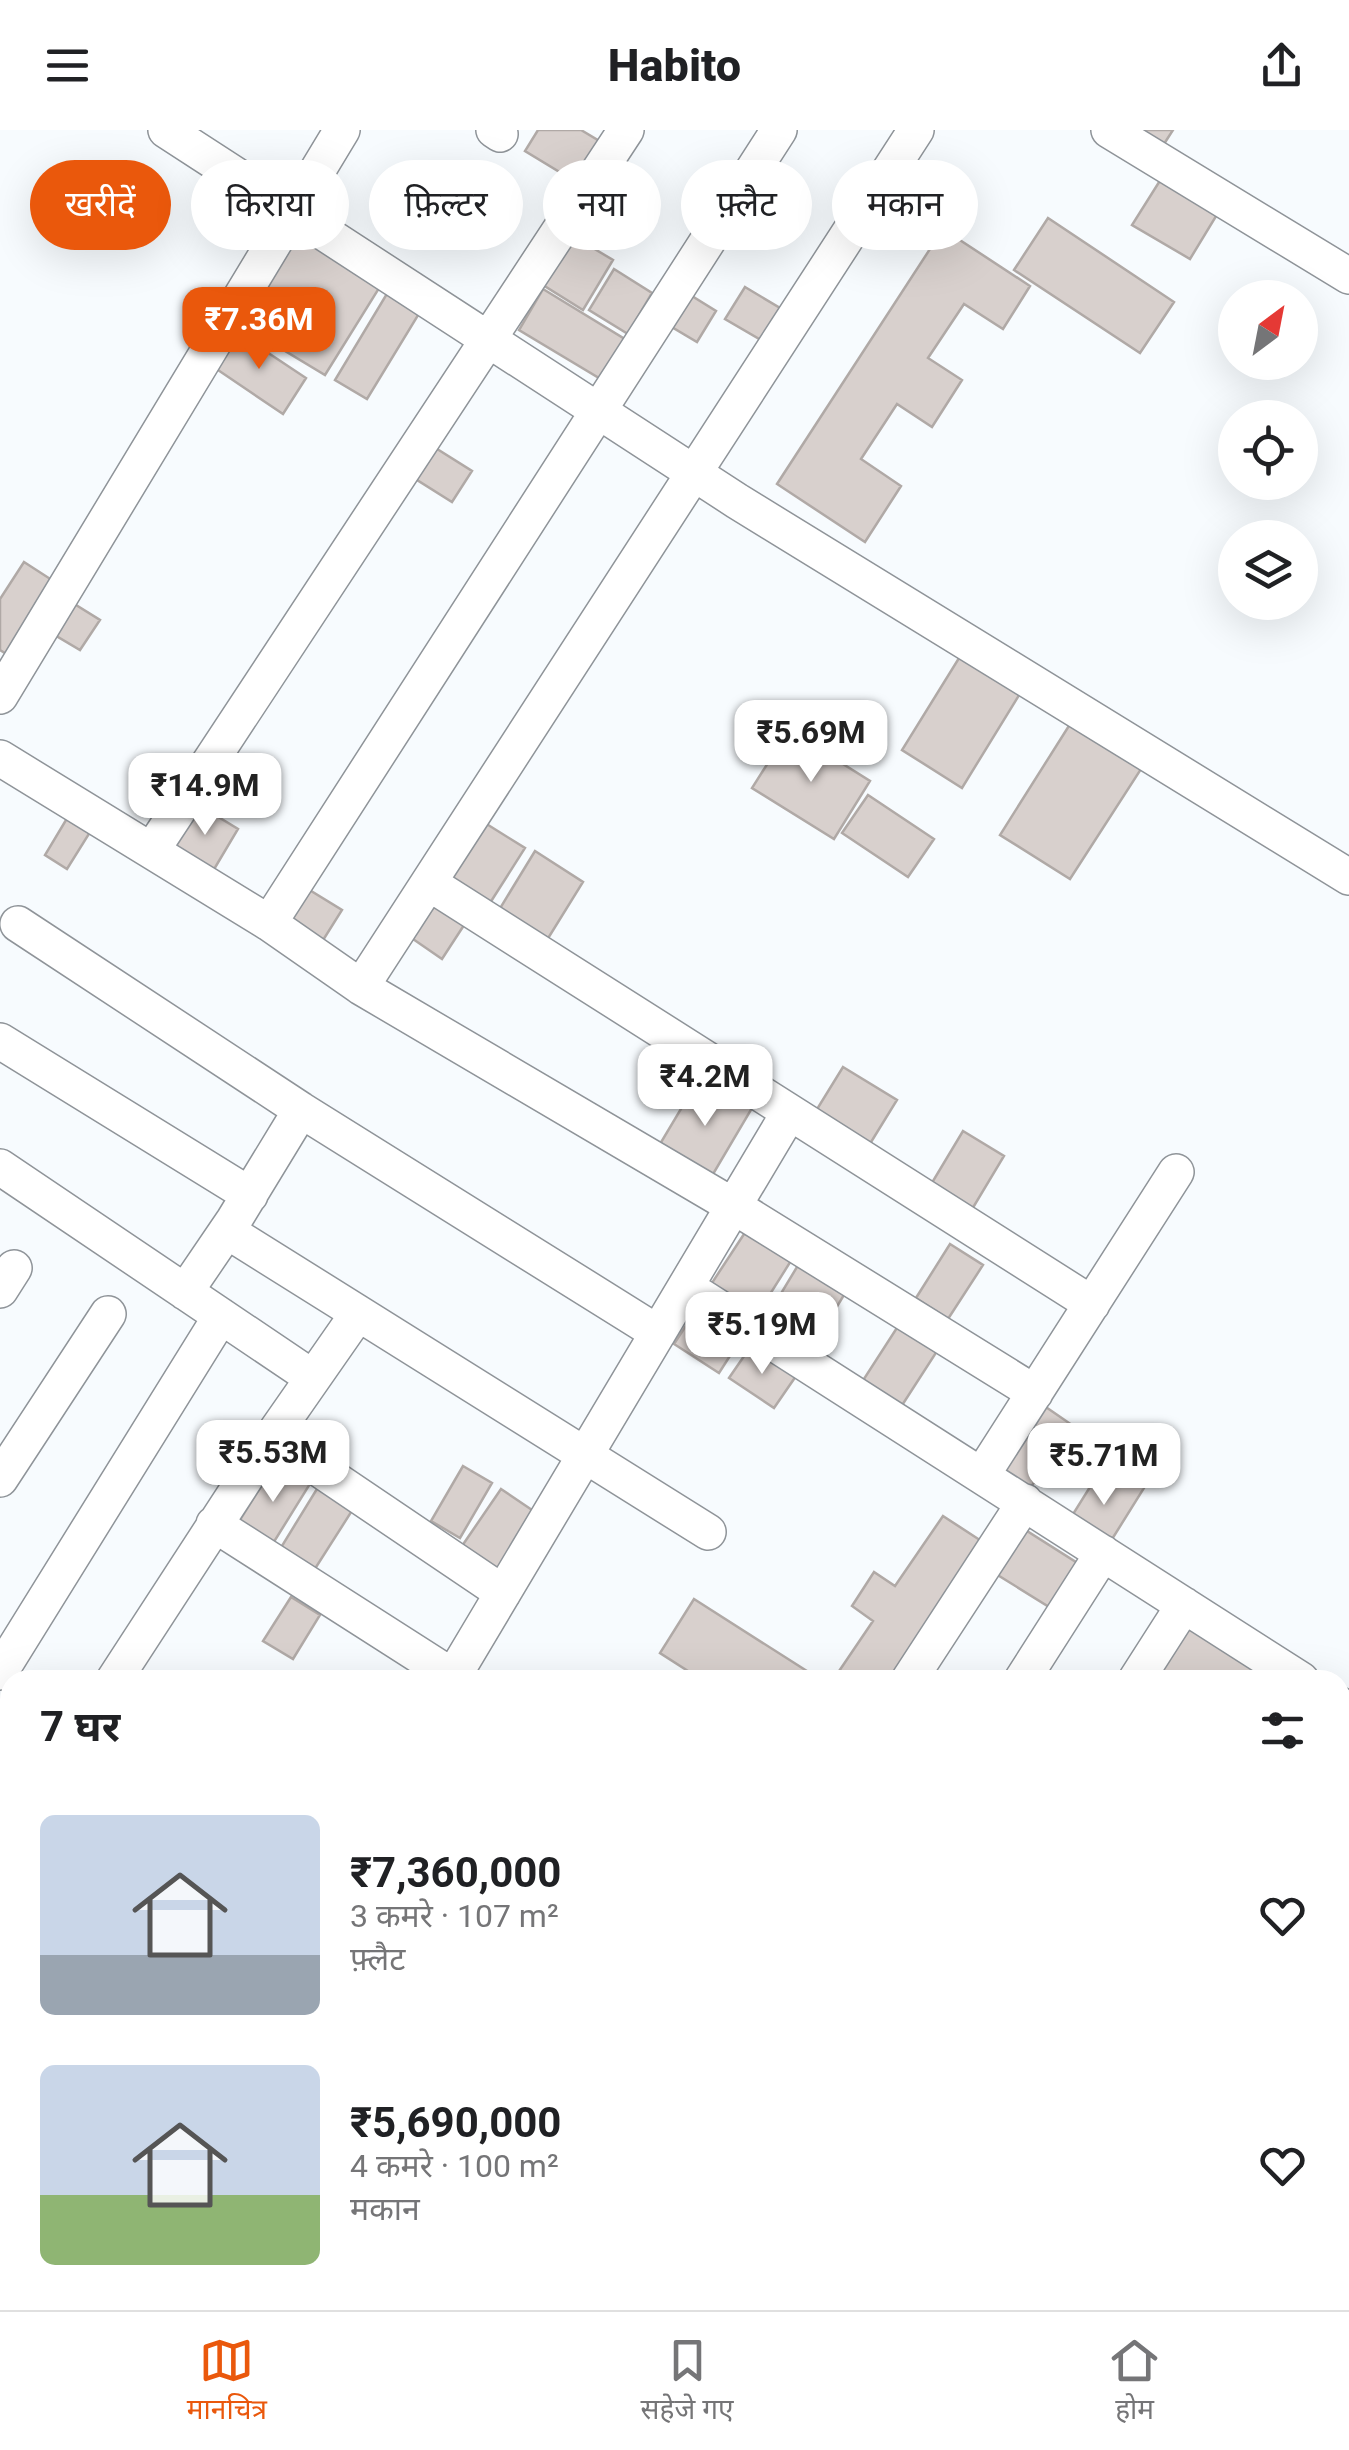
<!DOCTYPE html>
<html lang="hi">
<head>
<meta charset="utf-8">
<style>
  body { margin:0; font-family:Roboto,"Noto Sans Devanagari",sans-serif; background:#f2f2f2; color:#202124; height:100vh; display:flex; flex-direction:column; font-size:38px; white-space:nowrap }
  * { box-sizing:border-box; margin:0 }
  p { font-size:32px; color:#757577 }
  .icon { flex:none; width:55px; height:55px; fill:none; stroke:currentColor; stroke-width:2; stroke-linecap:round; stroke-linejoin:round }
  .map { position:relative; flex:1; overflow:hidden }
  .side { position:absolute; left:0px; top:1540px; width:1350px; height:640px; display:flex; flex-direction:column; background:#fff; border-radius:30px 30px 0 0; box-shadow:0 10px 40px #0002 }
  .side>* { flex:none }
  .guide { position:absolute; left:30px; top:30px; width:1290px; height:90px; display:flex; gap:20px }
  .needle { width:65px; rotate:32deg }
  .fabs { position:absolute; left:1218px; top:150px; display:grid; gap:20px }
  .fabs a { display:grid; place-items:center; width:100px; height:100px; border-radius:50%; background:#fff; box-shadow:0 10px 40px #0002; font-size:50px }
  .price { position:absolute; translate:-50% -85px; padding:0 22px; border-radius:20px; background:#fff; color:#222; font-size:32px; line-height:65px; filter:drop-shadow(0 2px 5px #0008) }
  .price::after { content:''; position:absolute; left:50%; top:60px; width:30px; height:22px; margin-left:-15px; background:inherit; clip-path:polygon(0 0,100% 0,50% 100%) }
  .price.selected { background:#ea580c; color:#fff }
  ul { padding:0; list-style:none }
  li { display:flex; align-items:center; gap:30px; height:250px; padding:0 40px }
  li span { display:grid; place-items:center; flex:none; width:280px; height:200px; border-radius:15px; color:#555 }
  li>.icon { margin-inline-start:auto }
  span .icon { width:120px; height:120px; fill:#fffc; stroke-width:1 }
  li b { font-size:42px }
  h2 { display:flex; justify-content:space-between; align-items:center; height:120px; padding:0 40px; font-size:42px }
  .tag { padding:0 35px; border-radius:45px; background:#fff; box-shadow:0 10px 40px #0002; font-size:35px; line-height:90px }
  .tag.selected { background:#ea580c; color:#fff }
  header { display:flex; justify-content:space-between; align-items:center; height:130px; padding:0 40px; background:#fff; font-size:45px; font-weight:800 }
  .tab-bar { display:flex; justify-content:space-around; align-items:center; height:140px; border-top:2px solid #e0e0e0; background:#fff; font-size:28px; color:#757577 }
  .tab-bar a { display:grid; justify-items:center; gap:5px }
  .tab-bar .selected { color:#ea580c }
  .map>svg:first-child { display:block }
  .building { fill:#d8d0cd; stroke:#b0a9a6; stroke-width:2.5 }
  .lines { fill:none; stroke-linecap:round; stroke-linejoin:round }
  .minor-casing { stroke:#8f9499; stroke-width:38 }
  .minor { stroke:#fff; stroke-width:35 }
</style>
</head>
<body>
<header><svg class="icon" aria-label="menu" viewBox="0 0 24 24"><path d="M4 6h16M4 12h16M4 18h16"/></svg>Habito<svg class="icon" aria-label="share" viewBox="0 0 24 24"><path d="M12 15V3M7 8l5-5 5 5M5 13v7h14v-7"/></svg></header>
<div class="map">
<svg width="1349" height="2180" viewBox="0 0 1349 2180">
  <rect width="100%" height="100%" fill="#f7fbfe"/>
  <path class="building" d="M538,0h43l25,15 -25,40 -56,-34z
    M1141,0h32l-9,14z
    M1161,49l57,34 -28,46 -58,-34z
    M1048,88l126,84 -34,51 -126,-83z
    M943,99l87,57 -27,43 -39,-25 -36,54 34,22 -30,47 -35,-23 -36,55 40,27 -36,56 -88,-58z
    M298,104l83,51 -56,90 -83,-50z
    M573,106l40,24 -30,50 -40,-25z
    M614,139l38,24 -24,41 -39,-24z
    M745,157l35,21 -19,32 -36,-21z
    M679,158l37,23 -19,31 -37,-22z
    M543,159l85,52 -24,40 -85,-51z
    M388,162l32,20 -53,87 -32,-19z
    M235,201l71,47 -23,36 -71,-48z
    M426,312l46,29 -20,31 -46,-29z
    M24,432l31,20 -47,73 -8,-5v-51z
    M68,470l32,20 -20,30 -32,-19z
    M964,520l60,37 -62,101 -60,-38z
    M1072,591l71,45 -73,113 -70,-44z
    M789,600l81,51 -36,58 -82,-51z
    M868,665l66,44 -26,38 -66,-44z
    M197,674l41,25 -25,42 -42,-24z
    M69,685l23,14 -25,40 -22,-14z
    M485,693l40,25 -35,55 -40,-25z
    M535,721l48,31 -36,58 -48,-30z
    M303,756l39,24 -22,35 -39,-25z
    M435,767l33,22 -26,40 -32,-22z
    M843,937l54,33 -29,47 -54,-33z
    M703,942l52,31 -49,83 -52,-32z
    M963,1001l41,25 -39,65 -41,-25z
    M748,1098l46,28 -39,62 -47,-29z
    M950,1114l33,21 -35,54 -32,-21z
    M800,1132l47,28 -38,63 -47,-28z
    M700,1174l44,30 -25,39 -45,-29z
    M902,1190l39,25 -42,65 -39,-25z
    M751,1216l45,30 -22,32 -45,-30z
    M1040,1273l32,22 -49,74 -32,-21z
    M279,1328l34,21 -46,74 -34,-22z
    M1105,1333l39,25 -40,64 -39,-25z
    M463,1336l29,17 -32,55 -29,-17z
    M320,1354l35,22 -44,69 -34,-21z
    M501,1359l37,25 -39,57 -37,-25z
    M943,1386l43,28 -91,136h-62l40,-59 -21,-15 22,-34 21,14z
    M1016,1394l74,47 -28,44 -74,-46z
    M291,1467l29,18 -27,44 -30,-18z
    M694,1469l127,81h-119l-42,-27z
    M1183,1491l80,50 -6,9h-88l-16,-11z
    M1349,1602v66l-9,-5v-46z
    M1340,1853l9,5v50l-9,-5z
    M61,2170h77l-7,10h-77z
    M302,2170h42l-6,10h-43z
    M676,2170h19l16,10h-41z
    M835,2170h65l-6,10h-43z"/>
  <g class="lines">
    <g class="minor-casing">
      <path id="minor" d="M166,0l571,371 612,376
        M494,0l6,4
        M1109,0l240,146
        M0,566l342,-566
        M0,628l269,165 92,64 374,220 300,186
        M152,720l474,-720
        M429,753l663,421
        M269,793l510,-793
        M18,794l283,186 357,223
        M361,857l555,-857
        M0,911l250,154
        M0,1037l313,211
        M227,1101l481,301
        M686,1157l615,393
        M0,1160l14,-22
        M185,1162l49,-72 67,-110
        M272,1307l231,156
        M982,1345l194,-303
        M0,1349l108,-165
        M214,1394l244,156
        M0,1542l221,-356
        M114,1550l158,-243 85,-122
        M451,1550l338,-567
        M909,1550l116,-178
        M1022,1550l81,-127
        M1136,1550l48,-75
        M1340,1575l9,5
        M0,1727l10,-16
        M0,1944l10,7
        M1340,2044l9,5
        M366,2170l15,10
        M133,2180l6,-10
        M294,2180l7,-10
        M430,2180l6,-10
        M598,2180l6,-10
        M750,2180l6,-10
        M905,2180l6,-10
        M1069,2180l7,-10
        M1226,2180l7,-10"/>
    </g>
    <use href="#minor" class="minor"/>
  </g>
</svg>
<div class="fabs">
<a><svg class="needle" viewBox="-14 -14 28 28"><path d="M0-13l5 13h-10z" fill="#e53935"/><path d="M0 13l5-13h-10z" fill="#757577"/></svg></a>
<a><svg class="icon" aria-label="locate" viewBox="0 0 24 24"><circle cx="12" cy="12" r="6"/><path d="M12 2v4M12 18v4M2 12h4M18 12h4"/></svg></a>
<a><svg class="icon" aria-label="layers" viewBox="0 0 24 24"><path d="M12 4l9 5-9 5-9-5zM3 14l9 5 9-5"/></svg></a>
</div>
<b class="price selected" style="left:259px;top:242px">₹7.36M</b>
<b class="price" style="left:811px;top:655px">₹5.69M</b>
<b class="price" style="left:205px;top:708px">₹14.9M</b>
<b class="price" style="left:705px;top:999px">₹4.2M</b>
<b class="price" style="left:762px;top:1247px">₹5.19M</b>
<b class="price" style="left:273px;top:1375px">₹5.53M</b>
<b class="price" style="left:1104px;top:1378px">₹5.71M</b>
<div class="guide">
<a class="tag selected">खरीदें</a>
<a class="tag">किराया</a>
<a class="tag">फ़िल्टर</a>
<a class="tag">नया</a>
<a class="tag">फ़्लैट</a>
<a class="tag">मकान</a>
</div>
<section class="side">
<h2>7 घर<svg class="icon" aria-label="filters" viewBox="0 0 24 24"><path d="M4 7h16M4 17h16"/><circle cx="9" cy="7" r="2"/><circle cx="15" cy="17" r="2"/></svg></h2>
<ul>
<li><span style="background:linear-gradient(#c9d6e8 70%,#9aa5b1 0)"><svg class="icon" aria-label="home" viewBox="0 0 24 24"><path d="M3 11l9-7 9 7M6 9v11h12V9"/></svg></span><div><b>₹7,360,000</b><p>3 कमरे · 107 m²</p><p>फ़्लैट</p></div><svg class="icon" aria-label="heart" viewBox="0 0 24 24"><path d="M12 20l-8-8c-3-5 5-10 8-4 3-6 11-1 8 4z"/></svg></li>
<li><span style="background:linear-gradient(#c9d6e8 65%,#8fb573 0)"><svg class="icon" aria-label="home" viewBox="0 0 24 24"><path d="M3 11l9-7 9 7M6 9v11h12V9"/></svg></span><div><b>₹5,690,000</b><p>4 कमरे · 100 m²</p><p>मकान</p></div><svg class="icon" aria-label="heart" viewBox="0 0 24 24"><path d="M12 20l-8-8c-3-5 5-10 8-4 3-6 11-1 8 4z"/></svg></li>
</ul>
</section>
</div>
<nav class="tab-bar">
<a class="selected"><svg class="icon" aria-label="map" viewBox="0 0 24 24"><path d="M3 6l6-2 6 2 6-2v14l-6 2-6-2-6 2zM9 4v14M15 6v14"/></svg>मानचित्र</a>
<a><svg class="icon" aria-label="saved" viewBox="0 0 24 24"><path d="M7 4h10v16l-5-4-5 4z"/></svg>सहेजे गए</a>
<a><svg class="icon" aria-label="home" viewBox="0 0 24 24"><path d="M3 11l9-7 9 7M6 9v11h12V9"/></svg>होम</a>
</nav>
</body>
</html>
